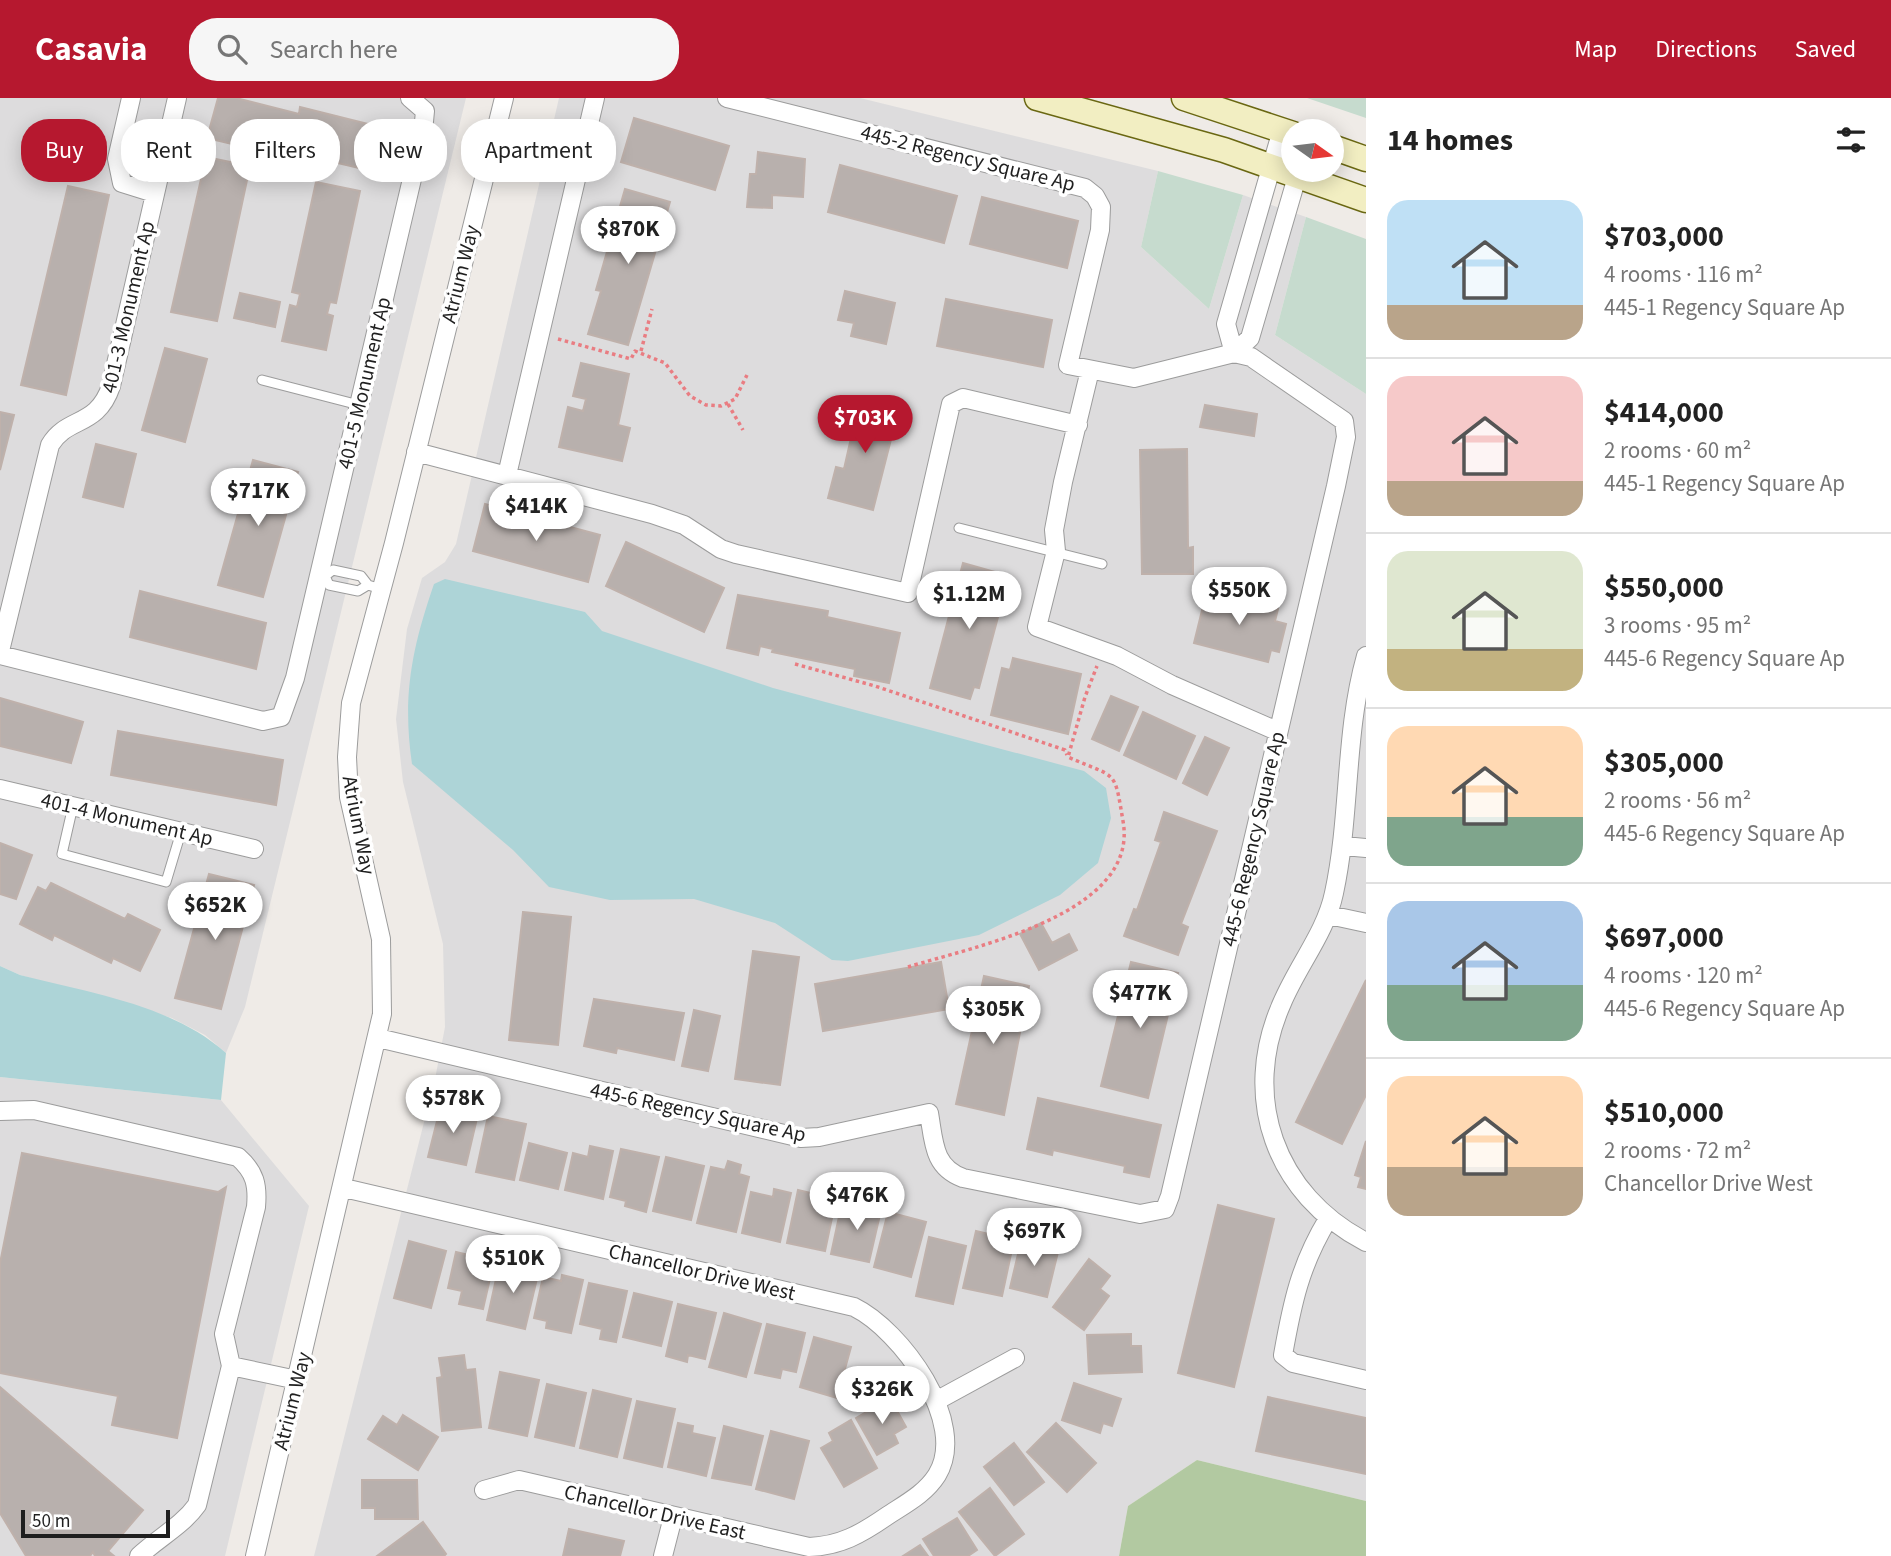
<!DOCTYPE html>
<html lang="en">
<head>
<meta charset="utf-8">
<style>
  body { margin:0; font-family:"Source Sans 3",sans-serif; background:#f6f6f6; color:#222; height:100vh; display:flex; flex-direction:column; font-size:26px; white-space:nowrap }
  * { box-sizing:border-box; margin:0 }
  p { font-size:23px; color:#767676 }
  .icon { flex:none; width:38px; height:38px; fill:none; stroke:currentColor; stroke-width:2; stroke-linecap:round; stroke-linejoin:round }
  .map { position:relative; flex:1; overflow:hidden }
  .drawer { display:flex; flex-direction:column; background:#fff; width:525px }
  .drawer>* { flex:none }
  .hud { position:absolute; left:21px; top:21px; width:665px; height:63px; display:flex; gap:14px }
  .needle { width:46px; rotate:104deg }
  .controls { position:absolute; left:1281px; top:21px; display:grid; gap:14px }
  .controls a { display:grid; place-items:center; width:63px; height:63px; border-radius:50%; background:#fff; box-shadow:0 4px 18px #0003; font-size:35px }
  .scale { position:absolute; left:21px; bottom:18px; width:149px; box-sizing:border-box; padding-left:7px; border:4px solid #1f1f1f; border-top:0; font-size:19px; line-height:24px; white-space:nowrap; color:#1f1f1f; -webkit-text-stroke:5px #fff; paint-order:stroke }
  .price { position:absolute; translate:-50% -60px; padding:0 16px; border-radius:24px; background:#fff; color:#222; font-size:23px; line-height:46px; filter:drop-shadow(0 2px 4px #0008) }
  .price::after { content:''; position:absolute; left:50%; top:42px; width:21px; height:16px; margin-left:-10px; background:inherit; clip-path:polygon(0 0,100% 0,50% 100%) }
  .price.on { background:#b6182f; color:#fff }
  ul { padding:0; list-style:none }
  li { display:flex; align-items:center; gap:21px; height:175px; padding:0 21px }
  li+li { border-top:2px solid #e0e0e0 }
  li span { display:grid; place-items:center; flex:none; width:196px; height:140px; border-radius:21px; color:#555 }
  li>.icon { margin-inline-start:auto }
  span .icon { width:84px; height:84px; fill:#fffc; stroke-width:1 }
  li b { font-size:30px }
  h2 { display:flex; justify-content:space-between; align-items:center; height:84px; padding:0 21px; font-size:30px }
  .pill { padding:0 24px; border-radius:28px; background:#fff; box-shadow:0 4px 18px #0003; font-size:24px; line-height:63px }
  .pill.on { background:#b6182f; color:#fff }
  header { display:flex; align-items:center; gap:42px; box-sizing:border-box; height:98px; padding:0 35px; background:#b6182f; color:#fff }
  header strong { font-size:33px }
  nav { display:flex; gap:38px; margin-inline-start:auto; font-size:24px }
  .search { width:490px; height:63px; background:#f6f6f6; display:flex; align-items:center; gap:18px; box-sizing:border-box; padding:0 24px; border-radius:28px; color:#767676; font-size:26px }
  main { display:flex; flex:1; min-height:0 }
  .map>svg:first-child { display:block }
  .residential { fill:#dddcdd }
  .forest { fill:#b2c9a1 }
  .wetland { fill:#c6dbce }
  .water { fill:#add4d7 }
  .building { fill:#b8b0ad; stroke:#bfb1ab; stroke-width:2 }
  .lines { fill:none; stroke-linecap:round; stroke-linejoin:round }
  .lane-casing { stroke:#9c9c9c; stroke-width:11 }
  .street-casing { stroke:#9c9c9c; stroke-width:20 }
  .secondary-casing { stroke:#6a6712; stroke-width:27 }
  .path { stroke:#e97d82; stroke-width:3.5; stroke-dasharray:3.5 3.5; stroke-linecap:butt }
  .lane { stroke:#fff; stroke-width:9 }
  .street { stroke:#fff; stroke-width:18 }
  .secondary { stroke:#f2eec2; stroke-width:24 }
  .labels { text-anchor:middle; stroke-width:7; stroke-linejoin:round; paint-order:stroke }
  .street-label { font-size:21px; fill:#1f1f1f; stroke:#fff }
</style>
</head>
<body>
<header>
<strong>Casavia</strong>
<div class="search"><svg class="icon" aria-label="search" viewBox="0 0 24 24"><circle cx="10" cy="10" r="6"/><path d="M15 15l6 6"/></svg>Search here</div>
<nav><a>Map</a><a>Directions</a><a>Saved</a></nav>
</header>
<main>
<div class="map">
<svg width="1366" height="1458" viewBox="0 0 1366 1458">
  <rect width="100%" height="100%" fill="#efebe7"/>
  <path class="residential" d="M0,0h466l-221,909 -19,46 -21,-18 -33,-17 -152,-43 -20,-9z
    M559,0h301l298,73 -17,76 68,62 34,-114 63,22 -31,118 91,59v1107l-169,-41 -69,46 -9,50h-805l121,-477 10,-52 -2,-83 -40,-162 -7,-63 11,-90 15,-51 23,-16 11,-18z
    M0,979l221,23 88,106 -84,350h-225z"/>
  <path class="forest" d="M1197,1362l169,41v55h-247l9,-50z"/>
  <path class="wetland" d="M1307,0h59v20z
    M1158,73l85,24 -34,114 -68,-62z
    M1306,119l60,22v155l-91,-59z"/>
  <path class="water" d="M445,481l140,33 17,19 171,57 311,83 22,17 5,30 -13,45 -38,32 -81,40 -131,26 -16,-1 -57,-37 -81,-24 -84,1 -61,-13 -36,-37 -101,-86c-10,-68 0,-116 22,-180z
    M0,868l20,9c69,18 151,29 206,78l-5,47 -221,-23z"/>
  <path class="building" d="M218,0h18l63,16 1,-7 84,21 -12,43 -81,-19 -1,6 -83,-20z
    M634,20l95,28 -14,44 -94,-28z
    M758,54l47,7 -2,38 -31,-2v13l-25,-1 3,-33h6z
    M206,59l44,9 -33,155 -46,-9z
    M840,67l117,31 -13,47 -116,-31z
    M316,84l44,9 -24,112 -6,-1 -3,12 6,2 -7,34 -44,-9 8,-36 7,2 3,-13 -8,-2z
    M68,88l41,9 -43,200 -45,-10z
    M625,91l45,13 -42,143 -40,-11 13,-43 -5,-1z
    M982,99l96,24 -11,47 -97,-24z
    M845,193l50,12 -9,41 -35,-8 3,-13 -16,-3z
    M240,195l40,9 -5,25 -41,-9z
    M946,201l106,21 -9,47 -106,-21z
    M165,250l42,11 -22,83 -43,-12z
    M581,265l48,11 -11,51 12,3 -8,33 -63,-14 9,-40 15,4 3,-12 -13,-3z
    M860,300l39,10 -26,102 -45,-12 8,-31 8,2z
    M1205,307l52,9 -3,22 -54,-9z
    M0,314l14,3 -14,55z
    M96,346l40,10 -13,53 -40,-10z
    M1187,351l1,99 5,-1v27h-51l-2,-124z
    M253,362l45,12 -35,125 -45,-12z
    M485,406l115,31 -12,47 -115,-31z
    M626,444l98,46 -20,44 -98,-46z
    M963,465l46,13 -30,112 -5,-1 -4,12 -40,-11z
    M1207,492l71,19 -3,12 11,3 -7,28 -8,-2 -3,12 -74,-19z
    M140,493l126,32 -10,46 -126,-32z
    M738,497l90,16 -1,6 73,16 -11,50 -35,-7 1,-7 -83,-17 1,-3 -13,-3 -2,9 -31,-7z
    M1013,560l68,16 -13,60 -77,-19 11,-47 8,2z
    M1111,598l27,11 -19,44 -27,-12z
    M0,600l83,24 -12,41 -71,-17z
    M1143,614l52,24 -19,43 -52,-24z
    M118,633l165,29 -7,45 -165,-30z
    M1205,639l24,11 -22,47 -24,-12z
    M1164,714l53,19 -36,93 7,3 -10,28 -54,-19 10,-27 3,1 24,-68 -6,-2z
    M0,745l32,12 -16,44 -16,-5z
    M209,776l45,11 -33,124 -46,-11z
    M51,785l74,36 3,-5 32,16 -20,41 -27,-13 -2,5 -57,-28 -2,5 -32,-16 18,-37 8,4z
    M523,814l48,5 -13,128 -49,-5z
    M1041,825l11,20 17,-9 8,16 -38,20 -19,-36z
    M753,853l46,6 -19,128 -45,-6z
    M941,864l8,47 -126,22 -8,-47z
    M1131,864l47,11 -30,125 -47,-12z
    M984,878l45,10 -25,129 -48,-11z
    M1366,882v115l-24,49 -46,-22z
    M594,901l90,14 -10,47 -57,-12 -1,5 -32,-7z
    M694,912l26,6 -12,55 -26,-5z
    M1038,1000l123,27 -12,52 -25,-5 1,-6 -72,-16 -1,5 -25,-6z
    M441,1007l37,9 -12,51 -38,-8z
    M488,1018l38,8 -12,56 -38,-8z
    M1366,1043v48l-8,-2 3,-10 -6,-2z
    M529,1045l38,10 -9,36 -38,-9z
    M590,1048l23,5 -10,48 -38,-9 8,-37 15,4z
    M621,1051l38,8 -13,55 -21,-6 1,-5 -16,-4z
    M22,1055l196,39 8,-5 -49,251 -65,-13 6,-29 -118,-23v-110z
    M666,1059l38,9 -13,54 -38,-9z
    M728,1063l13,4 -2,9 10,3 -13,55 -39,-9 14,-56 14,3z
    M774,1091l17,4 -11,49 -38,-9 9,-41 22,5z
    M798,1092l38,9 -11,52 -38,-8z
    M857,1102l25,6 -13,56 -38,-8 9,-42 14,3z
    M1218,1107l56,14 -40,168 -56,-14z
    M888,1114l38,10 -15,55 -37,-10z
    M976,1133l38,9 -12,56 -39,-8z
    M929,1139l37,9 -13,58 -37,-8z
    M1022,1139l18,5 -1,5 19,5 -11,45 -37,-9z
    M409,1143l37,10 -15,57 -37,-10z
    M456,1154l38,9 -11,48 -24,-5 3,-13 -14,-3z
    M1089,1161l21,17 -10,13 9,7 -25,34 -31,-23z
    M500,1163l39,9 -14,59 -38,-9z
    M562,1177l21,5 -12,53 -25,-5 1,-7 -13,-3 9,-41 18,4z
    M589,1185l38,8 -11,51 -16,-3 2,-10 -22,-5z
    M634,1195l38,9 -11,44 -38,-9z
    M678,1206l38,9 -11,46 -17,-4 -1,7 -21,-6z
    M724,1215l37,11 -15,53 -37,-10z
    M767,1226l38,9 -9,39 -14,-3 -2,9 -25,-5z
    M1131,1236v12h10l1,26 -53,2 -2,-39z
    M814,1239l37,10 -14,51 -37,-11z
    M464,1257l2,15 9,-1 6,58 -39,4 -5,-53 5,-1 -3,-19z
    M500,1274l39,8 -12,56 -38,-8z
    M1074,1285l47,16 -9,27 -9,-3 -3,10 -38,-13z
    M547,1286l39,9 -12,53 -39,-9z
    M0,1289l143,123 -35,41 6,5h-19l-2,-4 -3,4h-64l-26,-43z
    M593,1292l38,9 -14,58 -37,-9z
    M1268,1299l98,21v56l-110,-23z
    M890,1300l16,29 -12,7 4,9 -21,12 -21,-37z
    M637,1303l38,8 -13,58 -38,-9z
    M403,1317l35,22 -20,33 -50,-31 15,-23 14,9z
    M851,1322l26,48 -33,19 -23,-39 12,-7 -4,-8z
    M678,1325l15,3 -1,7 23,5 -9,38 -38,-9z
    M1056,1325l40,40 -29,29 -40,-40z
    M724,1328l39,10 -12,49 -39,-7z
    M771,1333l38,10 -15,58 -38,-10z
    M1014,1345l30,39 -30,23 -30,-38z
    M362,1382h55l1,39h-43v-11h-13z
    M990,1390l34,46 -29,22 -36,-44z
    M957,1420l20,32 -9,6h-34l-11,-17z
    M423,1424l23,32 -2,2h-67z
    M569,1431l55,12 -4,15h-57z
    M920,1447l8,11h-25z"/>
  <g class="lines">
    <g class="lane-casing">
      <path id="lane" d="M262,282l97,25
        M959,430l143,36
        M319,477l6,1 8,-6 28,6 7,9 13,4
        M325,478l4,9 29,6 10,-6
        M73,708l-11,48 104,28 15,-50"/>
    </g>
    <g class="street-casing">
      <path id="street" d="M131,0l-14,61 5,24 32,10
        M1234,255l-8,-29 56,-194
        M1234,255l16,-15 49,-168
        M1090,272l-27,112 -9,48 2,21 -19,76 80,29 55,29 105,46
        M416,354l236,62 32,11 37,24 15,5 172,39 43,-189 12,-6 115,27
        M507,377l88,-377
        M0,553l50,-206c17,-29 47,-17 61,-59l66,-288
        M0,557l263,66 18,-4 14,-39 128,-546 2,-21 -15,-13
        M1366,558c-22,78 -15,158 -32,237 -8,39 -36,72 -52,110 -42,94 -7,192 84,239
        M0,691l254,60
        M1344,748l22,2
        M1329,817l37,8
        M378,940l423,100 18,-1 110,-24c5,29 4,54 34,65l177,36 25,-5 5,-13 166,-710 10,-49 -2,-16 -93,-64 -17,-4 -100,25 -66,-13 32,-135 1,-23 -6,-11 -10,-8 -358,-90
        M0,1013l34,-1 204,47c17,15 20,28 18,50l-32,127 7,32 -34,139c-15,21 -39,33 -58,51
        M344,1090l510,119c47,23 115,116 83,168 -12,19 -32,29 -50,41 -26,18 -47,30 -78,31l-290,-67 -35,10
        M1328,1121c-28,46 -36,85 -45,136l10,8 73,17
        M231,1268l66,14
        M936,1303l79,-43
        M255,1458l127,-542 -1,-75 -32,-142 -2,-40 4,-54 43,-160 110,-445
        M663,1458l10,-39"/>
    </g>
    <g class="secondary-casing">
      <path id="secondary" d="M1037,0l187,52 142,50
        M1184,0l109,36
        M1332,49l34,12"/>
    </g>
    <path class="path" d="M558,241l73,20 4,-8 30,12 25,33 16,9 15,1 14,-7 12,-24
      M641,253l11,-42
      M728,306l15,26
      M795,566l80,22 190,64 2,5
      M908,869c63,-20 232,-52 215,-146 -9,-53 -5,-42 -55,-64l17,-60 12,-31"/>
    <use href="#lane" class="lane"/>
    <use href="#street" class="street"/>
    <use href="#secondary" class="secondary"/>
  </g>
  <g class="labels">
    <g class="street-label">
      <text transform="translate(968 60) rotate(14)" y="7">445-2 Regency Square Ap</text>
      <text transform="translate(460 176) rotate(-76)" y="7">Atrium Way</text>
      <text transform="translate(128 209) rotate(-77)" y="7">401-3 Monument Ap</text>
      <text transform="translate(364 285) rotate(-77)" y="7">401-5 Monument Ap</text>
      <text transform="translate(127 721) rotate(13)" y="7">401-4 Monument Ap</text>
      <text transform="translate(359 727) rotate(79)" y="7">Atrium Way</text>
      <text transform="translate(1253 741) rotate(-77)" y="7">445-6 Regency Square Ap</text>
      <text transform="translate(698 1014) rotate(12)" y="7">445-6 Regency Square Ap</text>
      <text transform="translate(702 1174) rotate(13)" y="7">Chancellor Drive West</text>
      <text transform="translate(292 1303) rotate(-76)" y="7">Atrium Way</text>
      <text transform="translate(655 1414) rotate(13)" y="7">Chancellor Drive East</text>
    </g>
  </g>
</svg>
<div class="controls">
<a><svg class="needle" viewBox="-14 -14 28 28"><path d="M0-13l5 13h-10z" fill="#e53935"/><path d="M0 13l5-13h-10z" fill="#767676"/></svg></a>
</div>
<div class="scale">50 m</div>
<b class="price" style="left:628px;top:168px">$870K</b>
<b class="price on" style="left:865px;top:357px">$703K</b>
<b class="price" style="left:258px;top:430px">$717K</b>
<b class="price" style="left:536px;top:445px">$414K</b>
<b class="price" style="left:1239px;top:529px">$550K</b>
<b class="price" style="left:969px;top:533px">$1.12M</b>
<b class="price" style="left:215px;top:844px">$652K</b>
<b class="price" style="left:1140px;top:932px">$477K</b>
<b class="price" style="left:993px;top:948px">$305K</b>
<b class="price" style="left:453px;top:1037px">$578K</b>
<b class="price" style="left:857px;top:1134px">$476K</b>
<b class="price" style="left:1034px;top:1170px">$697K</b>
<b class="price" style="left:513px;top:1197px">$510K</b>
<b class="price" style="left:882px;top:1328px">$326K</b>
<div class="hud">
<a class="pill on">Buy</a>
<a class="pill">Rent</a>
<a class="pill">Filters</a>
<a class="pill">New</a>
<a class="pill">Apartment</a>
</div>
</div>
<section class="drawer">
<h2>14 homes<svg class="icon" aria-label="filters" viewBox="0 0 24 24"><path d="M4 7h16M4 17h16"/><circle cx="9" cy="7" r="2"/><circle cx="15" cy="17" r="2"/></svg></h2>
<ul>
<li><span style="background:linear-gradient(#bfe0f5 75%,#b9a48a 0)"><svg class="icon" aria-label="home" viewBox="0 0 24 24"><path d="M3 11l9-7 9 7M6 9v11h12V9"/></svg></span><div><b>$703,000</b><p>4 rooms · 116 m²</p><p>445-1 Regency Square Ap</p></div></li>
<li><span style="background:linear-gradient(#f6c9c9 75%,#b9a48a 0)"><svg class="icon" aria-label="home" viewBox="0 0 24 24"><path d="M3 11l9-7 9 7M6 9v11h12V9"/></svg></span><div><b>$414,000</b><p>2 rooms · 60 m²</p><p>445-1 Regency Square Ap</p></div></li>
<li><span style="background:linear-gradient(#dfe7d0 70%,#c2b280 0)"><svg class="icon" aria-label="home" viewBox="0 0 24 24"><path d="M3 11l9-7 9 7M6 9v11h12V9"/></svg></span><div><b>$550,000</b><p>3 rooms · 95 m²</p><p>445-6 Regency Square Ap</p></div></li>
<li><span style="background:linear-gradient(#ffd9b3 65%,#7fa58c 0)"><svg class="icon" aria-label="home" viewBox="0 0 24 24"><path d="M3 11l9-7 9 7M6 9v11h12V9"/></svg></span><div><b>$305,000</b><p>2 rooms · 56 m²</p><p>445-6 Regency Square Ap</p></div></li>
<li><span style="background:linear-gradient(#a9c7e8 60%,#7fa58c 0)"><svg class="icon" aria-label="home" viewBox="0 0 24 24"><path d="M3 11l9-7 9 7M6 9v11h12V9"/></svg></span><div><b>$697,000</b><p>4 rooms · 120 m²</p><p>445-6 Regency Square Ap</p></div></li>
<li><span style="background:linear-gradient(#ffd9b3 65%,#b9a48a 0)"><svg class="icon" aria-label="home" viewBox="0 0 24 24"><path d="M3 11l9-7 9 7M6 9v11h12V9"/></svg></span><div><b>$510,000</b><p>2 rooms · 72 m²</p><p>Chancellor Drive West</p></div></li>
</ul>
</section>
</main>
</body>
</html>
